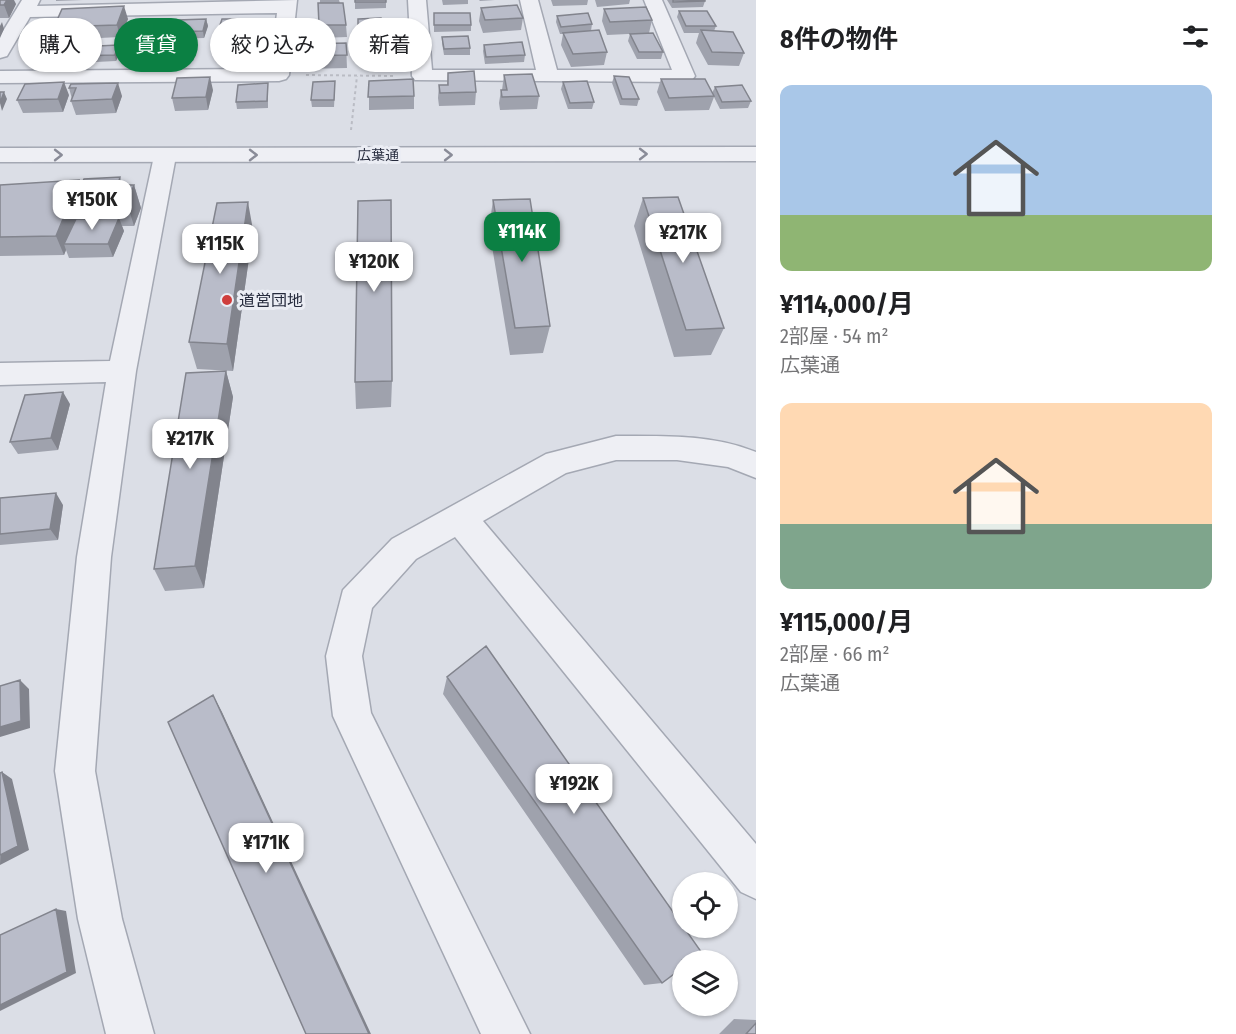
<!DOCTYPE html>
<html lang="ja">
<head>
<meta charset="utf-8">
<style>
  body { margin:0; font-family:"Fira Sans Condensed","Noto Sans JP",sans-serif; background:#f6f6f6; color:#202124; height:100vh; display:flex; flex-direction:column; font-size:22px; white-space:nowrap }
  * { box-sizing:border-box; margin:0 }
  p { font-size:20px; color:#757577 }
  .icon { flex:none; width:33px; height:33px; fill:none; stroke:currentColor; stroke-width:2; stroke-linecap:round; stroke-linejoin:round }
  .map { position:relative; flex:1; overflow:hidden }
  .panel { display:flex; flex-direction:column; background:#fff; width:480px }
  .panel>* { flex:none }
  .top-card { position:absolute; left:18px; top:18px; width:570px; height:54px; display:flex; gap:12px }
  .controls { position:absolute; left:672px; top:872px; display:grid; gap:12px }
  .controls a { display:grid; place-items:center; width:66px; height:66px; border-radius:50%; background:#fff; box-shadow:0 2px 4px #0004; font-size:30px }
  .price { position:absolute; translate:-50% -51px; padding:0 14px; border-radius:12px; background:#fff; color:#222; font-size:20px; line-height:39px; filter:drop-shadow(0 2px 3px #0008) }
  .price::after { content:''; position:absolute; left:50%; top:36px; width:18px; height:14px; margin-left:-9px; background:inherit; clip-path:polygon(0 0,100% 0,50% 100%) }
  .price.current { background:#0b8043; color:#fff }
  ul { padding:0; list-style:none }
  li { display:grid; align-content:center; gap:12px; height:318px; padding:0 24px }
  li span { display:grid; place-items:center; height:186px; border-radius:12px; color:#555 }
  li>.icon { margin-inline-start:auto }
  span .icon { width:108px; height:108px; fill:#fffc; stroke-width:1 }
  li b { font-size:26px }
  h2 { display:flex; justify-content:space-between; align-items:center; height:72px; padding:0 24px; font-size:26px }
  .tag { padding:0 21px; border-radius:27px; background:#fff; box-shadow:0 2px 4px #0004; font-size:21px; line-height:54px }
  .tag.current { background:#0b8043; color:#fff }
  main { display:flex; flex:1; min-height:0 }
  .map>svg:first-child { display:block }
  .lines { fill:none; stroke-linecap:round; stroke-linejoin:round }
  .minor-casing { stroke:#a4a8b3; stroke-width:3 }
  .tertiary-casing { stroke:#a4a8b3; stroke-width:3 }
  .path { stroke:#babcc4; stroke-width:2; stroke-dasharray:3 3; stroke-linecap:butt }
  .minor { fill:#eeeff4; fill-rule:evenodd }
  .tertiary { fill:#eeeff4; fill-rule:evenodd }
  .wall { fill:#9fa2ad }
  .shaded-wall { fill:#82848d }
  .building { fill:#b9bcc9; stroke:#82848d; stroke-width:1.5 }
  .oneway { stroke:#8a8c98 }
  .poi-dot { fill:#cf3e3d; stroke:#ebedf4; stroke-width:2 }
  .labels { text-anchor:middle; stroke-width:6; stroke-linejoin:round; paint-order:stroke }
  .far-street-label { font-size:14px; fill:#252a3c; stroke:#ebedf4 }
  .poi-label { font-size:16px; fill:#252a3c; stroke:#ebedf4; text-anchor:start }
</style>
</head>
<body>
<main>
<div class="map">
<svg width="756" height="1034" viewBox="0 0 756 1034">
  <rect width="100%" height="100%" fill="#dbdee6"/>
  <g class="lines">
    <g class="minor-casing">
      <path id="minor" d="M22,0h18l-3,6 260,-6 -8,75 -3,4 -7,2 -279,2v-12l270,-2 7,-56 -247,4 -23,39 -7,2v-22z
        M408,0h18l6,70h104l-16,-70h18l19,70h115l-28,-70h18l33,76 -3,4 -7,2 -270,-2 -3,-4z
        M165,149l8,2 3,5 -40,215 -25,186 -16,214 27,148 32,115h-48l-28,-115 -23,-148 22,-214 29,-175 -106,3v-22l110,-2 44,-205 3,-5z
        M616,436c47,0 96,-2 140,16v26l-28,-11 -51,-7h-61l-50,13 -83,48 273,323v55l-15,-7 -286,-355 -39,22 -44,49 -10,48 9,57 159,321h-49l-148,-318 -7,-60 17,-66 49,-51 154,-85z"/>
    </g>
    <g class="tertiary-casing">
      <path id="tertiary" d="M756,147v14l-756,1v-14z"/>
    </g>
    <path class="path" d="M306,75l89,1
      M351,130l6,-54"/>
    <use href="#minor" class="minor"/>
    <use href="#tertiary" class="tertiary"/>
  </g>
  <path class="wall" d="M0,0l16,4 -7,14h-9z
    M56,0h27l-27,1z
    M320,0h19l7,25 1,12 -27,1 -2,-35h2z
    M355,0h31v8l-31,1z
    M442,0h26v4l-25,1z
    M479,0h16l-15,1z
    M551,0h37l-1,5 -34,1z
    M595,0h35l-1,4 -32,3z
    M667,0h38v1l-2,6 -31,1z
    M481,8l42,10 -2,12 -38,3 -4,-12z
    M604,9l48,11 -3,13 -42,2 -5,-14z
    M679,11l37,15 -2,5 30,22 -5,13 -31,-1 -12,-22 3,-10h-15l-7,-16z
    M434,13l37,12v6l-37,1z
    M557,16l35,8 -1,7 16,21 -3,13 -33,2 -10,-22 2,-11h-3l-4,-12z
    M128,19l-8,18 -61,3 -5,-13z
    M206,19l2,7 -4,12 -30,1 -2,-7z
    M253,19l1,7 -1,8h-33l-1,-6z
    M358,19l24,10v6l-24,1z
    M163,26l-3,11h-28l-2,-6z
    M630,34l33,18 -2,7h-24l-9,-18z
    M442,37l28,11v7h-26l-2,-12z
    M258,41l1,7 -2,16 -23,-1 -1,-6z
    M67,42l2,6 -6,15 -30,1 -2,-6z
    M155,43l2,6 -5,14h-29l-2,-6z
    M346,43l1,25 -43,1 -1,-13z
    M118,45l2,7 -4,9 -40,2 -2,-7z
    M372,45h28v24h-28z
    M484,45l41,10 -1,7 -39,2 -2,-13z
    M195,48l-2,13 -30,1 -2,-6z
    M448,73l28,19 -1,13 -36,1 -1,-8 1,-13h8z
    M504,75l35,21 -2,13 -37,1 -1,-7 2,-13h1z
    M614,76l25,23 -2,7 -17,-1 -8,-22z
    M661,79l51,14 3,-6 36,14 -3,7 -28,1 -6,-12 -5,13 -44,1 -8,-19z
    M369,81l45,15v13l-45,1z
    M563,82l31,20 -2,7h-24l-7,-20z
    M268,83v25l-31,1 -1,-7z
    M69,88l53,8 -6,17 -40,2 -5,-14 1,-2z
    M335,88l-1,19h-22l-1,-7z
    M213,90l-5,20 -33,1 -3,-13z
    M69,95l-6,17 -40,1 -6,-13z
    M120,177l2,8h12l7,23 -7,18h-12l2,5 -11,26 -44,1 -3,-8 -2,5 -64,1v-71l81,1z
    M643,198l81,130 -13,27 -37,2 -40,-131z
    M493,200l57,126 -7,27 -33,2 -21,-127z
    M253,230l-20,141 -36,-2 -8,-27z
    M226,371l7,26 -29,191 -39,3 -11,-22z
    M392,381l-1,26 -35,2 -1,-27z
    M70,404l-12,46 -40,4 -8,-12z
    M0,498l63,7 -5,35 -58,5z
    M447,677l215,306 -18,2 -201,-291z
    M734,1019l22,1v14h-37z"/>
  <path class="shaded-wall" d="M7,0h7l2,4 -7,14 -5,-13z
    M124,6l4,13 -8,18 -3,-12z
    M161,19l2,7 -3,11 -2,-7z
    M206,19l2,7 -4,12 -1,-7z
    M253,19l1,7 -1,8 -1,-7z
    M2,22l2,7 -4,9v-12z
    M258,41l1,7 -2,16 -1,-7z
    M67,42l2,6 -6,15 -3,-6z
    M194,42l1,6 -2,13 -1,-6z
    M155,43l2,6 -5,14 -1,-7z
    M118,45l2,7 -4,9 -1,-6z
    M210,77l3,13 -5,20 -2,-13z
    M64,82l5,13 -6,17 -5,-13z
    M118,83l4,13 -6,17 -4,-14z
    M4,92l3,7 -5,12 -2,-8z
    M79,180l7,19 -13,4 6,14 -11,27h-4l2,6 -2,5 -8,-19z
    M134,185l7,23 -7,18 -7,-23z
    M248,202l5,28 -20,141 -6,-27z
    M119,218l5,13 -11,26 -5,-13z
    M226,371l7,26 -29,191 -9,-22z
    M63,392l7,12 -12,46 -7,-12z
    M56,493l7,12 -5,35 -8,-11z
    M20,680l9,9 1,39 -30,9v-10z
    M213,695l9,17 149,322h-2z
    M2,772l10,7 17,71 -29,15z
    M56,909l10,2 10,62 -76,38v-6z"/>
  <path class="building" d="M0,0h7l-3,5h-4z
    M355,0h31v2h-31z
    M673,0h32v1l-32,1z
    M318,3h25l3,22h-27z
    M517,5l6,13 -38,2 -4,-12z
    M124,6l-7,19 -63,2 8,-18z
    M646,7l6,13 -42,2 -6,-13z
    M679,11h28l9,15h-30z
    M434,13h36l1,12h-37z
    M588,13l4,11 -31,3 -4,-11z
    M381,18l1,11h-24v-10z
    M161,19l-3,11 -28,1 4,-11z
    M206,19l-3,12 -31,1 5,-12z
    M222,19h31l-1,8 -33,1z
    M599,30l8,22 -34,2 -10,-21z
    M701,30l32,2 11,21 -32,-1z
    M653,33l10,19h-24l-9,-18z
    M468,36l2,12 -26,1 -2,-12z
    M258,41l-2,16h-23l3,-15z
    M67,42l-7,15 -29,1 7,-15z
    M165,42h29l-2,13 -31,1z
    M522,42l3,13 -39,2 -2,-12z
    M126,43h29l-4,13 -30,1z
    M346,43l1,12 -44,1 2,-12z
    M118,45l-3,10 -41,1 3,-9z
    M372,45h28v17h-28z
    M474,71l2,21 -36,1 -1,-8h9v-12z
    M532,74l7,22 -37,1 -1,-7h6l-3,-15z
    M614,76l15,1 10,22h-17z
    M210,77l-4,20 -34,1 5,-20z
    M413,79l1,17 -46,1 1,-16z
    M661,79h44l9,17 -45,2z
    M335,81l-1,19h-23l2,-18z
    M587,81l7,21 -24,1 -7,-21z
    M64,82l-6,17 -41,1 8,-16z
    M118,83l-6,16 -41,2 5,-13h-7l2,-4z
    M268,83l-1,18 -31,1 2,-17z
    M742,85l9,16 -29,1 -7,-15z
    M0,92h4l-4,11z
    M120,177l-2,8h16l-7,18h-54l11,-24z
    M79,180l-23,56 -56,1v-52z
    M678,197l46,131 -38,2 -43,-132z
    M530,199l20,127 -35,2 -22,-128z
    M391,200l1,181 -37,1 3,-181z
    M248,202l-21,142 -38,-2 28,-139z
    M119,218l-11,26h-44l12,-25z
    M226,371l-31,195 -41,3 32,-196z
    M63,392l-12,46 -41,4 15,-47z
    M56,493l-6,36 -50,5v-36z
    M486,646l216,307 -9,7h-11v8l-20,15 -215,-306z
    M20,680l1,41 -21,6v-41z
    M213,695l156,339h-63l-138,-312z
    M2,772l16,74 -18,9v-82z
    M56,909l11,63 -67,33v-70z
    M756,1023v11h-10z"/>
  <defs><path id="oneway-chevron" d="M-2-3.5L2.5 0L-2 3.5" fill="none" stroke-width="1.6" stroke-linecap="round" stroke-linejoin="round" transform="scale(1.5)"/></defs>
  <g class="oneway">
    <use href="#oneway-chevron" transform="translate(643 154)"/>
    <use href="#oneway-chevron" transform="translate(58 155)"/>
    <use href="#oneway-chevron" transform="translate(253 155)"/>
    <use href="#oneway-chevron" transform="translate(448 155)"/>
  </g>
  <circle class="poi-dot" cx="227" cy="300" r="6"/>
  <g class="labels">
    <g class="far-street-label">
      <text x="378" y="160">広葉通</text>
    </g>
    <g class="poi-label">
      <text x="239" y="306">道営団地</text>
    </g>
  </g>
</svg>
<div class="controls">
<a><svg class="icon" aria-label="locate" viewBox="0 0 24 24"><circle cx="12" cy="12" r="6"/><path d="M12 2v4M12 18v4M2 12h4M18 12h4"/></svg></a>
<a><svg class="icon" aria-label="layers" viewBox="0 0 24 24"><path d="M12 4l9 5-9 5-9-5zM3 14l9 5 9-5"/></svg></a>
</div>
<b class="price" style="left:92px;top:231px">¥150K</b>
<b class="price current" style="left:522px;top:263px">¥114K</b>
<b class="price" style="left:683px;top:264px">¥217K</b>
<b class="price" style="left:220px;top:275px">¥115K</b>
<b class="price" style="left:374px;top:293px">¥120K</b>
<b class="price" style="left:190px;top:470px">¥217K</b>
<b class="price" style="left:574px;top:815px">¥192K</b>
<b class="price" style="left:266px;top:874px">¥171K</b>
<div class="top-card">
<a class="tag">購入</a>
<a class="tag current">賃貸</a>
<a class="tag">絞り込み</a>
<a class="tag">新着</a>
</div>
</div>
<section class="panel">
<h2>8件の物件<svg class="icon" aria-label="filters" viewBox="0 0 24 24"><path d="M4 7h16M4 17h16"/><circle cx="9" cy="7" r="2"/><circle cx="15" cy="17" r="2"/></svg></h2>
<ul>
<li><span style="background:linear-gradient(#a9c7e8 70%,#8fb573 0)"><svg class="icon" aria-label="home" viewBox="0 0 24 24"><path d="M3 11l9-7 9 7M6 9v11h12V9"/></svg></span><div><b>¥114,000/月</b><p>2部屋 · 54 m²</p><p>広葉通</p></div></li>
<li><span style="background:linear-gradient(#ffd9b3 65%,#7fa58c 0)"><svg class="icon" aria-label="home" viewBox="0 0 24 24"><path d="M3 11l9-7 9 7M6 9v11h12V9"/></svg></span><div><b>¥115,000/月</b><p>2部屋 · 66 m²</p><p>広葉通</p></div></li>
</ul>
</section>
</main>
</body>
</html>
